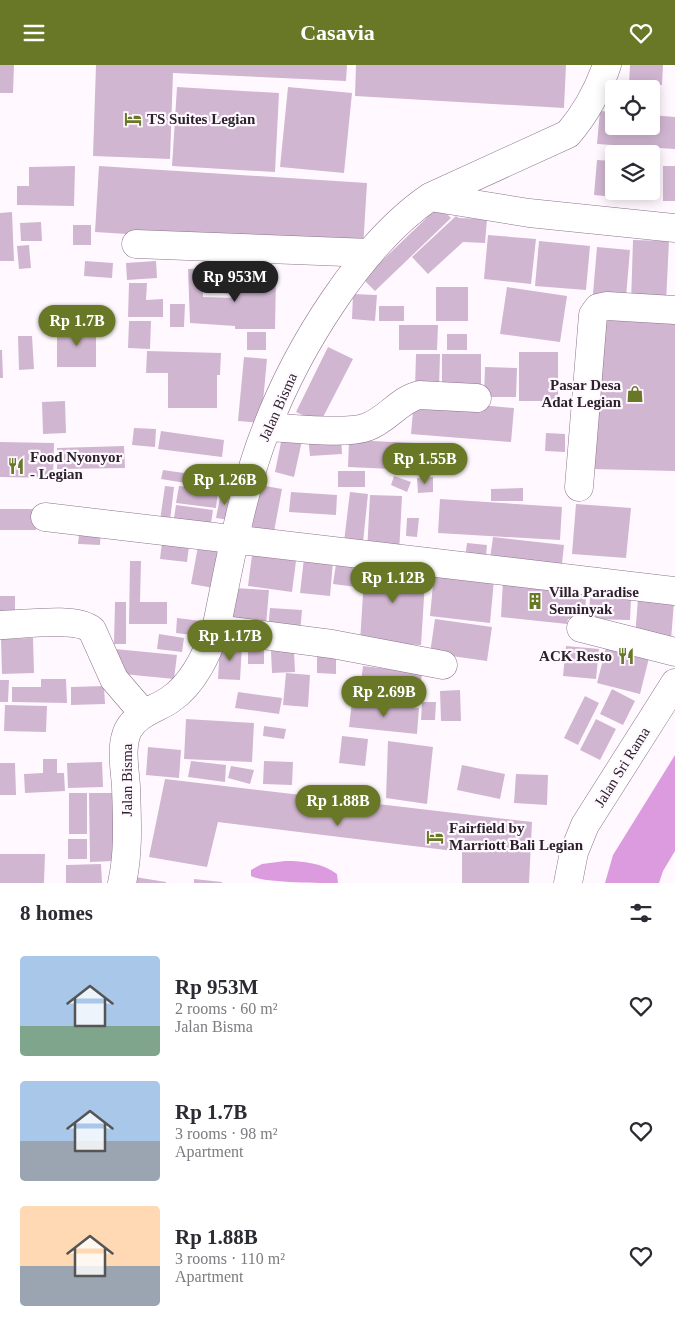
<!DOCTYPE html>
<html lang="en">
<head>
<meta charset="utf-8">
<style>
  body { margin:0; font-family:"Times New Roman",serif; background:#f7f7f7; color:#2b2b33; height:100vh; display:flex; flex-direction:column; font-size:19px; white-space:nowrap }
  * { box-sizing:border-box; margin:0 }
  p { font-size:16px; color:#7c7c81 }
  .icon { flex:none; width:28px; height:28px; fill:none; stroke:currentColor; stroke-width:2; stroke-linecap:round; stroke-linejoin:round }
  .map { position:relative; height:818px; overflow:hidden }
  .details { display:flex; flex-direction:column; background:#fff; flex:1 }
  .details>* { flex:none }
  .fabs { position:absolute; left:605px; top:15px; display:grid; gap:10px }
  .fabs a { display:grid; place-items:center; width:55px; height:55px; border-radius:5px; background:#fff; box-shadow:0 2px 12px #0003; font-size:25px }
  .price { position:absolute; translate:-50% -42px; padding:0 11px; border-radius:18px; background:#697826; color:#fff; font-size:16px; line-height:32px; filter:drop-shadow(0 1px 2px #0008) }
  .price::after { content:''; position:absolute; left:50%; top:30px; width:15px; height:11px; margin-left:-8px; background:inherit; clip-path:polygon(0 0,100% 0,50% 100%) }
  .price.current { background:#222; color:#fff }
  ul { padding:0; list-style:none }
  li { display:flex; align-items:center; gap:15px; height:125px; padding:0 20px }
  li span { display:grid; place-items:center; flex:none; width:140px; height:100px; border-radius:5px; color:#555 }
  li>.icon { margin-inline-start:auto }
  span .icon { width:60px; height:60px; fill:#fffc; stroke-width:1 }
  li b { font-size:21px }
  h2 { display:flex; justify-content:space-between; align-items:center; height:60px; padding:0 20px; font-size:21px }
  header { display:flex; justify-content:space-between; align-items:center; height:65px; padding:0 20px; background:#697826; color:#fff; font-size:22px; font-weight:800 }
  .map>svg:first-child { display:block }
  .water { fill:#dc9bdf }
  .building { fill:#d1b6d1 }
  .lines { fill:none; stroke-linecap:round; stroke-linejoin:round }
  .minor-casing { stroke:#8c738d; stroke-width:29 }
  .minor { stroke:#fff; stroke-width:28 }
  .labels { text-anchor:middle; stroke-width:4.5; stroke-linejoin:round; paint-order:stroke }
  .poi-label { font-size:15px; font-weight:bold; fill:#2c222c; stroke:#fff9ff; text-anchor:start }
  .street-label { font-size:15px; fill:#2c222c; stroke:#fff9ff }
</style>
</head>
<body>
<header><svg class="icon" aria-label="menu" viewBox="0 0 24 24"><path d="M4 6h16M4 12h16M4 18h16"/></svg>Casavia<svg class="icon" aria-label="heart" viewBox="0 0 24 24"><path d="M12 20l-8-8c-3-5 5-10 8-4 3-6 11-1 8 4z"/></svg></header>
<div class="map">
<svg width="675" height="818" viewBox="0 0 675 818">
  <rect width="100%" height="100%" fill="#fff9ff"/>
  <path class="water" d="M675,690v96l-12,20 -4,12h-54l8,-28z
    M285,796c19,0 37,2 52,13l1,9c-19,0 -74,0 -87,-7v-6l11,-6z"/>
  <path class="building" d="M0,0h14l-1,28h-13z
    M96,0h251l-1,16 -173,-8 -3,86 -77,-3z
    M356,0h210l-2,43 -209,-12z
    M630,0h33l-1,20 -33,-1z
    M177,22l102,6 -4,79 -103,-6z
    M288,22l64,6 -8,80 -64,-6z
    M608,26l6,1v18l-8,-1z
    M600,46l14,1v14h37v-11l24,2v32l-78,-5z
    M597,95l17,1v30h13l-1,7 -32,-3z
    M651,99h9l-1,31 -29,-1v-3h21z
    M75,101l-1,40 -57,-1v-19h12v-19z
    M99,101l268,17 -4,66 -268,-17z
    M663,101h12v35h-12z
    M439,141l12,12 -76,73 -12,-12z
    M12,147l2,49h-14v-48z
    M456,151l3,2 28,1 -2,24 -22,-1 -35,32 -16,-17z
    M41,157l1,19h-21l-1,-18z
    M73,160h18v20h-18z
    M488,170l48,4 -5,45 -47,-5z
    M633,175l36,1 -3,62 -35,-1z
    M539,176l51,5 -4,44 -51,-4z
    M29,180l2,23 -12,1 -2,-23z
    M597,182l33,3 -4,47 -33,-3z
    M85,196l28,2 -1,15 -28,-2z
    M156,196l1,17 -30,2 -1,-17z
    M202,203l1,29 33,1v-24l40,1 -1,54h-40v-3l-45,-3 -2,-54z
    M222,214l12,1 -1,14 -12,-1z
    M129,218h18l-1,17 17,-1v18h-35z
    M436,222h32v34h-32z
    M507,222l60,9 -7,46 -60,-8z
    M353,229l24,1 -2,26 -23,-2z
    M170,239h15l-1,23h-14z
    M379,241h25v15h-25z
    M599,252l76,2v152l-85,-2z
    M129,256h22l-1,28 -22,-1z
    M399,260h39l-1,25h-38z
    M96,261v41h-39v-40z
    M247,267h19v18h-19z
    M447,269h20v16h-20z
    M18,271h14l2,33 -15,1z
    M328,282l25,12 -33,64 -24,-11z
    M0,285h2l1,28h-3z
    M147,286l74,2 -1,22h-3v33h-49v-35h-22z
    M519,287h39v49h-39z
    M416,289h24l-1,35h-24z
    M442,289h39v37h-39z
    M244,292l23,2 -6,64 -23,-2z
    M485,302l32,1 -1,29h-32z
    M414,334l100,9 -3,34 -100,-8z
    M65,336l1,32 -23,1 -1,-32z
    M134,363l22,1 -1,18 -23,-2z
    M161,366l63,9 -2,17 -64,-8z
    M283,367l20,4 -9,41 -19,-5z
    M341,368l1,21 -32,2 -2,-20z
    M546,368l19,1v18l-20,-1z
    M349,375l67,3 -1,27 -67,-3z
    M0,377l54,1 -1,35 -53,-1z
    M124,381l1,22 -68,1v-21z
    M163,405l56,8 -2,10 -56,-9z
    M338,406h27v16h-27z
    M394,411l17,6 -4,10 -16,-7z
    M433,412v15l-15,1 -1,-15z
    M260,420l22,4 -10,53 -22,-4z
    M165,421l9,1 -4,34 -10,-1z
    M179,421l39,5 -2,17 -40,-5z
    M523,423v13h-32v-12z
    M221,427l12,2 -3,26 -14,-2z
    M291,427l46,3 -1,20 -47,-3z
    M350,427l18,2 -6,58 -19,-2z
    M370,430l32,1 -3,58 -32,-2z
    M440,434l122,8 -2,33 -122,-7z
    M576,439l55,4 -5,50 -54,-4z
    M176,440l37,5 -3,20 -37,-5z
    M0,444h36v21h-36z
    M407,453h12l-2,19 -11,-1z
    M80,461l21,2 -1,17 -22,-1z
    M163,470l27,3 -3,24 -27,-3z
    M493,472l71,8 -3,28 -72,-7z
    M199,476l23,4 -8,43 -23,-4z
    M467,478l20,2 -2,22 -21,-2z
    M252,490l44,6 -4,31 -44,-6z
    M304,493l29,3 -3,35 -30,-3z
    M130,496h11l-1,41h27v22h-38z
    M365,497l61,4 -5,79 -61,-3z
    M336,499l23,3 -3,20 -23,-3z
    M434,509l60,6 -4,43 -60,-7z
    M503,515l67,6 -1,9h17l-1,24h-17l-1,5 -66,-7z
    M234,523l35,2 -3,35 -34,-1z
    M0,531h15v19h-15z
    M590,531l41,2 -1,22 -41,-1z
    M638,534l36,3 -3,38 -36,-3z
    M115,537h11v42h-12z
    M270,543l32,2 -2,23 -32,-2z
    M177,553l25,3 -2,15 -24,-3z
    M435,554l57,8 -5,34 -57,-8z
    M159,569l25,4 -2,14 -25,-3z
    M33,573l1,35 -32,1 -1,-35z
    M608,575l43,10 -11,44 -43,-11z
    M220,579l22,1 -2,35 -22,-1z
    M248,579h16v20h-16z
    M566,581l33,3 -3,30 -33,-3z
    M317,583l19,1v25l-19,-1z
    M115,584l62,6 -3,24 -61,-6z
    M271,586h23l1,21 -23,1z
    M363,601l59,7 -4,31 -59,-6z
    M286,608l24,2 -2,32 -25,-2z
    M41,614h25l1,24 -55,-1v-15h29z
    M0,615h9l-1,22h-8z
    M104,621l1,18 -34,1v-18z
    M612,624l23,12 -12,24 -23,-11z
    M460,625l1,31h-20l-1,-30z
    M238,627l44,6 -3,16 -44,-6z
    M585,631l14,7 -21,42 -14,-7z
    M352,636l67,7 -2,26 -68,-7z
    M422,637h14l-1,18h-14z
    M5,640l42,1 -1,26 -42,-1z
    M186,654l68,4 -2,39 -68,-3z
    M596,654l20,10 -16,31 -20,-10z
    M264,661l22,3 -2,10 -21,-3z
    M342,671l26,3 -3,27 -26,-3z
    M388,676l45,6 -6,57 -41,-6z
    M148,682l33,3 -2,28 -33,-3z
    M43,694h14v14h7l1,18 -40,2 -1,-19 19,-1z
    M191,696l35,4 -1,17 -37,-5z
    M264,696l29,1 -1,23 -29,-1z
    M102,697l1,25 -35,1 -1,-25z
    M0,698h15l1,32h-16z
    M462,700l43,9 -5,25 -43,-9z
    M231,701l23,4 -4,14 -22,-6z
    M516,709l32,1 -1,30 -33,-2z
    M165,714l367,43 -3,61h-67v-31l-244,-30 -11,45 -58,-10z
    M69,728h18v41h-18z
    M89,728h24l1,68 -24,1z
    M68,774h19v20h-19z
    M0,789h45l-1,29h-44z
    M101,799l1,19h-36v-18z
    M129,811l37,6v1h-38z
    M194,814l28,3v1h-28z"/>
  <g class="lines">
    <g class="minor-casing">
      <path id="minor" d="M430,132l99,16 146,15
        M136,179l234,9
        M267,362c24,1 79,8 100,0 20,-7 32,-27 52,-32l58,3
        M579,422l14,-172 5,-7 9,-2 68,4
        M45,452l630,74
        M0,560c22,0 76,-9 92,5l22,49 30,35
        M581,563l94,24
        M216,564l116,15 111,21
        M122,818c7,-31 5,-64 4,-96 -1,-18 -6,-40 2,-57 9,-17 29,-21 43,-31 23,-16 36,-45 45,-70 14,-66 26,-140 51,-202 30,-78 93,-182 163,-230l138,-63c18,-21 30,-43 39,-69
        M568,818l6,-31 11,-27 90,-142"/>
    </g>
    <use href="#minor" class="minor"/>
  </g>
  <defs>
    <g id="hotel-bare" transform="scale(1.35)"><path d="M-6-4.5h1.5V1H6V5H4.5V3h-9V5H-6ZM-4 0a1.8 1.8 0 1 1 3.6 0ZM.5 0V-2.5h3Q6-2.5 6 0Z" fill="#697826" stroke="#fff9ff" stroke-width="2.5" paint-order="stroke"/></g>
    <g id="shop-bare" transform="scale(1.35)"><path d="M-5-2.5h2.3a2.7 3.5 0 0 1 5.4 0H5L5.5 6h-11ZM-1.5-2.5h3a1.5 2.3 0 0 0-3 0Z" fill="#697826" stroke="#fff9ff" stroke-width="2.5" paint-order="stroke"/></g>
    <g id="restaurant-bare" transform="scale(1.35)"><path d="M-5-6h1v4h1v-4h1v4h1v-4h1v5L-1.5 .5V6h-2V.5L-5-1ZM5-6V6H3V1.5H1.5Q1.5-4 5-6Z" fill="#697826" stroke="#fff9ff" stroke-width="2.5" paint-order="stroke"/></g>
    <g id="building-bare" transform="scale(1.35)"><path d="M-4-6H4V6H1V3H-1V6H-4ZM-2.5-4.3h1.7v1.8h-1.7ZM.8-4.3h1.7v1.8H.8ZM-2.5-1h1.7V.8h-1.7ZM.8-1h1.7V.8H.8Z" fill="#697826" stroke="#fff9ff" stroke-width="2.5" paint-order="stroke"/></g>
  </defs>
  <g fill-rule="evenodd">
    <use href="#hotel-bare" x="133" y="54"/>
    <use href="#shop-bare" x="635" y="329"/>
    <use href="#restaurant-bare" x="16" y="401"/>
    <use href="#building-bare" x="535" y="536"/>
    <use href="#restaurant-bare" x="626" y="591"/>
    <use href="#hotel-bare" x="435" y="772"/>
  </g>
  <g class="labels">
    <g class="poi-label">
      <text x="147" y="59">TS Suites Legian</text>
      <text x="621" y="325" text-anchor="end">Pasar Desa<tspan x="621" dy="17">Adat Legian</tspan></text>
      <text x="30" y="397">Food Nyonyor<tspan x="30" dy="17">- Legian</tspan></text>
      <text x="549" y="532">Villa Paradise<tspan x="549" dy="17">Seminyak</tspan></text>
      <text x="612" y="596" text-anchor="end">ACK Resto</text>
      <text x="449" y="768">Fairfield by<tspan x="449" dy="17">Marriott Bali Legian</tspan></text>
    </g>
    <g class="street-label">
      <text transform="translate(278 342) rotate(-66)" y="5">Jalan Bisma</text>
      <text transform="translate(622 702) rotate(-58)" y="5">Jalan Sri Rama</text>
      <text transform="translate(127 715) rotate(-90)" y="5">Jalan Bisma</text>
    </g>
  </g>
</svg>
<div class="fabs">
<a><svg class="icon" aria-label="locate" viewBox="0 0 24 24"><circle cx="12" cy="12" r="6"/><path d="M12 2v4M12 18v4M2 12h4M18 12h4"/></svg></a>
<a><svg class="icon" aria-label="layers" viewBox="0 0 24 24"><path d="M12 4l9 5-9 5-9-5zM3 14l9 5 9-5"/></svg></a>
</div>
<b class="price current" style="left:235px;top:238px">Rp 953M</b>
<b class="price" style="left:77px;top:282px">Rp 1.7B</b>
<b class="price" style="left:425px;top:420px">Rp 1.55B</b>
<b class="price" style="left:225px;top:441px">Rp 1.26B</b>
<b class="price" style="left:393px;top:539px">Rp 1.12B</b>
<b class="price" style="left:230px;top:597px">Rp 1.17B</b>
<b class="price" style="left:384px;top:653px">Rp 2.69B</b>
<b class="price" style="left:338px;top:762px">Rp 1.88B</b>
</div>
<section class="details">
<h2>8 homes<svg class="icon" aria-label="filters" viewBox="0 0 24 24"><path d="M4 7h16M4 17h16"/><circle cx="9" cy="7" r="2"/><circle cx="15" cy="17" r="2"/></svg></h2>
<ul>
<li><span style="background:linear-gradient(#a9c7e8 70%,#7fa58c 0)"><svg class="icon" aria-label="home" viewBox="0 0 24 24"><path d="M3 11l9-7 9 7M6 9v11h12V9"/></svg></span><div><b>Rp 953M</b><p>2 rooms · 60 m²</p><p>Jalan Bisma</p></div><svg class="icon" aria-label="heart" viewBox="0 0 24 24"><path d="M12 20l-8-8c-3-5 5-10 8-4 3-6 11-1 8 4z"/></svg></li>
<li><span style="background:linear-gradient(#a9c7e8 60%,#9aa5b1 0)"><svg class="icon" aria-label="home" viewBox="0 0 24 24"><path d="M3 11l9-7 9 7M6 9v11h12V9"/></svg></span><div><b>Rp 1.7B</b><p>3 rooms · 98 m²</p><p>Apartment</p></div><svg class="icon" aria-label="heart" viewBox="0 0 24 24"><path d="M12 20l-8-8c-3-5 5-10 8-4 3-6 11-1 8 4z"/></svg></li>
<li><span style="background:linear-gradient(#ffd9b3 60%,#9aa5b1 0)"><svg class="icon" aria-label="home" viewBox="0 0 24 24"><path d="M3 11l9-7 9 7M6 9v11h12V9"/></svg></span><div><b>Rp 1.88B</b><p>3 rooms · 110 m²</p><p>Apartment</p></div><svg class="icon" aria-label="heart" viewBox="0 0 24 24"><path d="M12 20l-8-8c-3-5 5-10 8-4 3-6 11-1 8 4z"/></svg></li>
</ul>
</section>
</body>
</html>
